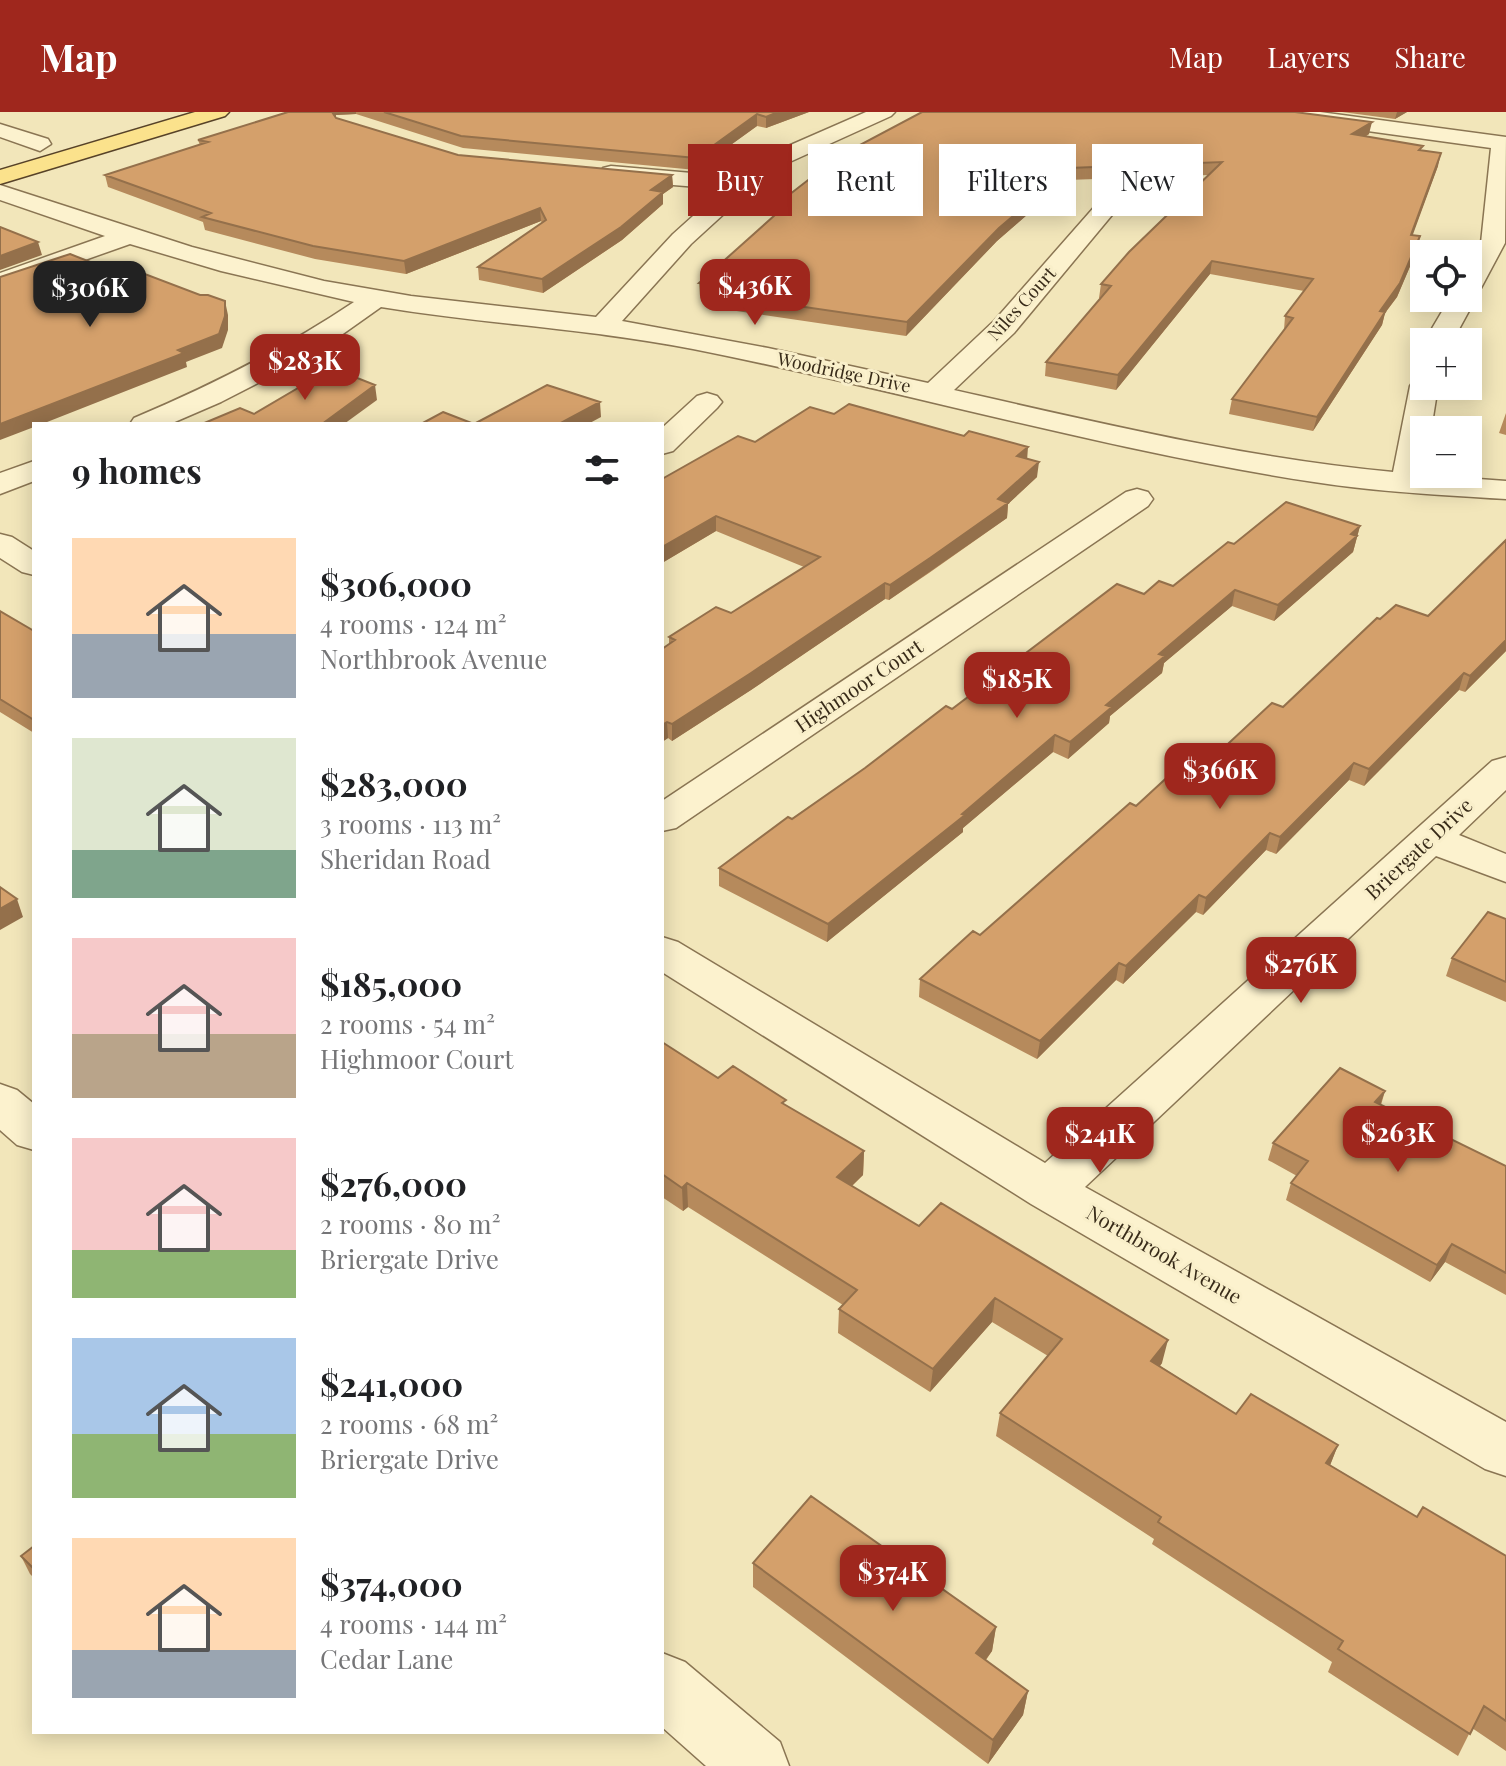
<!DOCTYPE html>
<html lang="en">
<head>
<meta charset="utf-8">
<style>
  body { margin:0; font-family:"Playfair Display",serif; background:#f6f6f6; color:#202124; height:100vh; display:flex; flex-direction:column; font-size:30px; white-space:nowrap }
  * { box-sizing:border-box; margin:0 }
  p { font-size:26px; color:#757577 }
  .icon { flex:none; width:44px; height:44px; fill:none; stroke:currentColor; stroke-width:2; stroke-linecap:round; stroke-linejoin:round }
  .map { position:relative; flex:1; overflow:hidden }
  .details { position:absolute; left:32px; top:310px; width:632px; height:1312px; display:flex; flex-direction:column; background:#fff; border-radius:0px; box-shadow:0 4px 20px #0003 }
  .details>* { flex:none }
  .top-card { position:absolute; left:688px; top:32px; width:698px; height:72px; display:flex; gap:16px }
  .fabs { position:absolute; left:1410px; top:128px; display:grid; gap:16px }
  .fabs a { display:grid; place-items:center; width:72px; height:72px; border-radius:0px; background:#fff; box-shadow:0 4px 20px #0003; font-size:40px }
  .price { position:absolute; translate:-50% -68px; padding:0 18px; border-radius:16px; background:#9f271d; color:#fff; font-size:26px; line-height:52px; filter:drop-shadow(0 2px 4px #0008) }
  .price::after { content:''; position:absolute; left:50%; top:48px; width:24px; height:18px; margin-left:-12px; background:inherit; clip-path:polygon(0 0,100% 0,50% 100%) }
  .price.selected { background:#222; color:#fff }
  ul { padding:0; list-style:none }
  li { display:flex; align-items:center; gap:24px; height:200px; padding:0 40px }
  li span { display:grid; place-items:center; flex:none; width:224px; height:160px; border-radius:0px; color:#555 }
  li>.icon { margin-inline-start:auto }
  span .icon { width:96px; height:96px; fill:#fffc; stroke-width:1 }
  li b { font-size:34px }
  h2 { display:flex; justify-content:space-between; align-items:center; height:96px; padding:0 40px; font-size:34px }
  .chip { padding:0 28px; border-radius:0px; background:#fff; box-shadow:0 4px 20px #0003; font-size:28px; line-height:72px }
  .chip.selected { background:#9f271d; color:#fff }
  header { display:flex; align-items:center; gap:48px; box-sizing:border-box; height:112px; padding:0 40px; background:#9f271d; color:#fff }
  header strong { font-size:38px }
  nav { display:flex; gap:44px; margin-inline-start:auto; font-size:28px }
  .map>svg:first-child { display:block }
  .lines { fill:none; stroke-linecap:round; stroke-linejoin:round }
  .minor-casing { stroke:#8a7553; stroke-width:3 }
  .major-casing { stroke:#574228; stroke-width:3 }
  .minor { fill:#fcf2ce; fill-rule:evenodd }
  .major { fill:#fbe28c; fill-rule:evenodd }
  .wall { fill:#b68a5c }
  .shaded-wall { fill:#94704b }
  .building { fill:#d4a06b; stroke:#94704b; stroke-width:2 }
  .labels { text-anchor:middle; stroke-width:6; stroke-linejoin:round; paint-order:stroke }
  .far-street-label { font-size:18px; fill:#382b19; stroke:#f9efca }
  .street-label { font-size:20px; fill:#382b19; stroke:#f9efca }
</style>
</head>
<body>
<header>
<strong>Map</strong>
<nav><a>Map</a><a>Layers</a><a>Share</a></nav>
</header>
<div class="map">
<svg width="1506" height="1654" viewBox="0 0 1506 1654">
  <rect width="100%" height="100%" fill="#f2e6ba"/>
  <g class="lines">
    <g class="minor-casing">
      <path id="minor" d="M866,0h29l-4,4 -119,54 -81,74 -69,77 146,27 160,35 66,-62 102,-116h16l4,5 -4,5 -98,118 -60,57c145,33 291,68 439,82l17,-86 4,-6 10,-3v9h14l-7,44h-7v45l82,6v18c-65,-4 -128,-7 -192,-17 -210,-32 -414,-92 -621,-133 -103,-20 -208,-25 -312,-42l-65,46 -95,49 -51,22h-40l4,-6c78,-33 150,-69 220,-116l-133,-31 -91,-27 -130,46v-17l105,-37 -105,-36v-15l192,62 132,34 87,15 185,21 77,-83 50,-45 -112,-9 -8,-2 -3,-5 3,-5 8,-2 127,11 18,-17z
        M1262,0h58l186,25 -1,106 -24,45 -7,6 2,4 -24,44h-28l26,-44h18v-33l13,-22 10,-95 -218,-30z
        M0,12l48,15 3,5 -11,7 -40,-14z
        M707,281l10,3 5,6 -5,6 -44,43 -11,3v-26l35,-32z
        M34,349v20l-34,13v-21z
        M1137,377l11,3 5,7 -5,7 -472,322 -14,3v-30l464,-309z
        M0,422l12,3 22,14v24l-12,-3 -22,-14z
        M1506,645v33l-47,45 47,19v28l-70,-26 -351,331 421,235v54l-21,-7 -454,-265 -369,-232v-35l16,5 367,221 447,-402z
        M0,972l17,6 17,14v46l-17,-5 -17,-15z
        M662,1541l23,9 95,80 9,24h-83l-44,-39z"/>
    </g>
    <g class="major-casing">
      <path id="major" d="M195,0h34l-4,4 -225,68v-14z"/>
    </g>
    <use href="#minor" class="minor"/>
    <use href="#major" class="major"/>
  </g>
  <path class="wall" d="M288,0h521l-43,16 -9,-2 -61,44 -233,-22 -107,-34 -20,1v3l122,37 214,20 1,12 -10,7v10l-41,36 -79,53 -64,-13 -1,-13 64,-44 -1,-2 -135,53 -91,-15 -110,-29 -2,-8 -95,-35 -3,-12 95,-30 -2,-5z
    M922,0l447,22 -3,2 56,14 16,16 -26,69 5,15 -20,47 -12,16 -3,12 -69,106 -84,-17 3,-15 52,-69 1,-14 19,-25 -94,-17 -94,116 -71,-14 1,-14 55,-64h-2l2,-14 108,-109 -142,5 -70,61 -91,95 -197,-29v-9l-9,-2 -1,-13 77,-69v-9z
    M1342,0h65l-12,7z
    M1506,301v22l-7,-2z
    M834,302l193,45 10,18 -29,27 -1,14 -78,55 -40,27 -4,-1 -134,91 -79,51 -4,-3 -6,4v-93l7,-5v-7l62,-24 73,-46 -88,-36 -54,32 93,-121z
    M1360,414l-7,26 -79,69 -42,-15 -68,57 -2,10 -52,43 -1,7 -41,36 -15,-7 -90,76v4l-136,110 -108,-56v-18l233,-159 192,-115 29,-8 61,-42z
    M0,499l34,20v102l-34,-21z
    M1506,539l-41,41 -6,-2 -95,96 -15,-6 -73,74 -10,-4 -63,65 -7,-3 -73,72 -7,-4 -79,79 -118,-62 1,-18 60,-44 156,-129 80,-51 67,-48z
    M1506,807v83l-60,-26 6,-18z
    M662,930l56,36 68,28 78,45 -1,24 -11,11 67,40 243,137 -2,3 76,48 102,31 -8,20 87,52 89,39v195l-34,-23 -14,28 -130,-84 4,-10 -180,-118 2,-5 -158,-103 4,-23 48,-57 -56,-34 -62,70 -92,-59 1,-24 4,-4 -155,-98 -5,4 -21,-14z
    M1385,979l-4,14 125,61v129l-61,-33 -15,20 -144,-82 5,-17 6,-7 -29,-16 5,-17z
    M34,1434v32l-4,-4 -9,-18z
    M753,1451l243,64 -4,24 -6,9 42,31 -5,24 -35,49 -235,-177z"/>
  <path class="shaded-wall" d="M332,0h24v2l-20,1 -3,9z
    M778,0h31l-43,16v-11z
    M1397,0h10l-12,7z
    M757,2v12l-61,44v-12z
    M1372,10l-3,12 -20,12 3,-12z
    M1441,41l-3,13 -30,82 3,-13z
    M1069,56l-2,12 -70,61 -91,95 1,-14 92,-94z
    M672,63l1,12 -10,7v10l-41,36 -79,53 -1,-14 109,-89z
    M540,96l1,13 -135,53 -2,-13z
    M1420,124l-3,14 -20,47 -12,16 -3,12 -69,106 4,-14 63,-106z
    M38,130l4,13 -42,15v-14z
    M1212,149l-2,13 -94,116 2,-15z
    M225,189l3,14v15l-6,18 -36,14 1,5 -145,57h-8v3l-34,13v-16l178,-74z
    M375,273l2,15 -33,24h-22z
    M600,290l1,15 -13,7h-29z
    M1028,335l-1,14 -10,-5z
    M1039,350l-2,15 -29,27 -1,14 -118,82 1,-15 108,-86z
    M716,404v15l-54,32v-16z
    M1360,414l-7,26 -79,69 4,-16z
    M885,471v16l-134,91 -79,51v-17z
    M1235,478l-3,16 -68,57 -2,10 -52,43 -1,7 -41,36 2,-17 36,-37 53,-51z
    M1506,528v11l-41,41 5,-16z
    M1464,561l-5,17 -95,96 5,-17z
    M667,610l1,16 -6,4v-17z
    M1055,623l-2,17 -90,76v4l-136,110 1,-18z
    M1354,651l-5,17 -73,74 4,-17z
    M1270,721l-4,17 -63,65 3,-17z
    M1199,783l-3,17 -73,72 3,-18z
    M17,787l6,18 -23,13v-21z
    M1119,851l-3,17 -79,79 3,-18z
    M1385,979l-6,17 -4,-6z
    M864,1039l-1,24 -27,26 1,-24z
    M687,1071l1,24 -5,4 -1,-23z
    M1452,1132l-7,18 -15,20 7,-17z
    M995,1186l-3,24 -62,70 3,-23z
    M1168,1228l-6,23 -16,22 5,-24z
    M1338,1333l-9,23 -3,-5z
    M996,1515l-4,24 -20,27 4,-25z
    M1028,1579l-5,24 -35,49 5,-24z"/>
  <path class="building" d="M288,0h44l4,6 122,37 214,20 -21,15 12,2 -42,35 -79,52 -64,-12 68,-47 -6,-12 -136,53 -91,-15 -111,-29 9,-4 -106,-38 103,-33 -10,-2z
    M384,0h394l-12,5 -9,-3 -61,44 -235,-22z
    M922,0h373l77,10 -20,12 71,12 -4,4 22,3 -30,82 9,1 -20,47 -20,28 5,1 -68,105 -85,-18 61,-81 -8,-2 28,-37 -101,-18 -94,114 -72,-13 65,-76 -10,-2 28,-32 93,-90 -153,6 -70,60 -92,94 -198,-29 8,-8 -18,-2 86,-77 -9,-1 63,-49z
    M0,115l38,15 -38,14z
    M70,142l33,13 13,-4 84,32h8l17,6v15l-6,18 -41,16 6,3 -184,71v-147z
    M332,256l43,17 -53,39h-120l38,-16 14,6z
    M547,273l53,17 -41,22h-85z
    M849,292l115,32 5,-5 59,16 -11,9 22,6 -41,37 10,4 -78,55 -40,27 -5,-2 -134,90 -79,51 -5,-2 -5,3v-76l13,-9 -6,-3 47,-30 15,6 89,-56 -104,-41 -54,31v-68l76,-43 17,6 55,-35 24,7z
    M443,300l31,12h-53z
    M1286,390l74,24 -9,8 6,2 -79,69 -43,-15 -76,64 6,2 -59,49 6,2 -42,35 -15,-7 -93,79 3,1 -137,109 -109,-56 69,-51 4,2 73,-51 81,-62 6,3 165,-125 27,10 15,-13 14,5 55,-44 6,2z
    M1506,428v100l-36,36 -6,-3 -95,96 -15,-6 -74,74 -10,-4 -64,65 -7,-3 -73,71 -7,-3 -79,78 -120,-62 53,-48 7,4 150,-132 6,3 63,-58 17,7 56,-52 11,4 94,-89 3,1 16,-14 32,11z
    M0,499l34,20v89l-34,-21z
    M0,775l17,12 -17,10z
    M1488,800l18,7v63l-54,-24z
    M662,930l56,36 15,-12 53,34 -4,3 82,48 -27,26 82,49 22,-23 227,137 -17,21 85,53 15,-20 87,51 -12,18 91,54 6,-10 83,49v165l-22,-15 -14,28 -132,-85 5,-8 -185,-119 3,-5 -161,-104 62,-74 -67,-41 -62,71 -94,-60 18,-19 -170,-107 -5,5 -20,-14z
    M1340,956l45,23 -10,11 131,64v107l-54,-29 -15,21 -146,-82 17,-22 -35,-18z
    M811,1384l185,131 -20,26 52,38 -35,49 -240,-177z
    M34,1434v23l-13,-13z"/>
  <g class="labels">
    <g class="far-street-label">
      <text transform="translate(1022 192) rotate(-48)" y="6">Niles Court</text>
      <text transform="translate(844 261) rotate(12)" y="6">Woodridge Drive</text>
    </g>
    <g class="street-label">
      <text transform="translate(859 574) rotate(-34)" y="7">Highmoor Court</text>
      <text transform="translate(1419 737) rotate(-43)" y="7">Briergate Drive</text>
      <text transform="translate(1164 1143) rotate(30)" y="7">Northbrook Avenue</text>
    </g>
  </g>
</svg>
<div class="fabs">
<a><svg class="icon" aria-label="locate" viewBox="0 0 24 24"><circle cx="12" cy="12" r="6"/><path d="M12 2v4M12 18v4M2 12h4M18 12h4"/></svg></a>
<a>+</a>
<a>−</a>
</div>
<b class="price" style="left:755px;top:215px">$436K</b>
<b class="price selected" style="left:90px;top:217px">$306K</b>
<b class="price" style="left:305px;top:290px">$283K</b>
<b class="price" style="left:1017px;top:608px">$185K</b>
<b class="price" style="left:1220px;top:699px">$366K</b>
<b class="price" style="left:1301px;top:893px">$276K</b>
<b class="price" style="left:1398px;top:1062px">$263K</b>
<b class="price" style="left:1100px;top:1063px">$241K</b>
<b class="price" style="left:893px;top:1501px">$374K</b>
<div class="top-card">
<a class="chip selected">Buy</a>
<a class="chip">Rent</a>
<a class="chip">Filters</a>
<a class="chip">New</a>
</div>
<section class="details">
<h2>9 homes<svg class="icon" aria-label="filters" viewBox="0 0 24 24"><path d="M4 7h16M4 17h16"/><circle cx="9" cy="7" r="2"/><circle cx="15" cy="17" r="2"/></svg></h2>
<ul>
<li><span style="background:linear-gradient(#ffd9b3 60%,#9aa5b1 0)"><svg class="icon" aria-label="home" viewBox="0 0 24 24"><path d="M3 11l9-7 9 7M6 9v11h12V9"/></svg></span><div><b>$306,000</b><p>4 rooms · 124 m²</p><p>Northbrook Avenue</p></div></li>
<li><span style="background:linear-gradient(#dfe7d0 70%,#7fa58c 0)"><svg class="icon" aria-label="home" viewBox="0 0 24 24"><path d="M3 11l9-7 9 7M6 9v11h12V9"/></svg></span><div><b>$283,000</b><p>3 rooms · 113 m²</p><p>Sheridan Road</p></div></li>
<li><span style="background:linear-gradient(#f6c9c9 60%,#b9a48a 0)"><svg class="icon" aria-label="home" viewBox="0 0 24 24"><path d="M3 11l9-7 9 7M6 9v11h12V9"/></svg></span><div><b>$185,000</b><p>2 rooms · 54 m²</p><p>Highmoor Court</p></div></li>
<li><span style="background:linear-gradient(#f6c9c9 70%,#8fb573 0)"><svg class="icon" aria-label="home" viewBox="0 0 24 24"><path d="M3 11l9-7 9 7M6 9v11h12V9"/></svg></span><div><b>$276,000</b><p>2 rooms · 80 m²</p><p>Briergate Drive</p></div></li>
<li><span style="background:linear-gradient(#a9c7e8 60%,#8fb573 0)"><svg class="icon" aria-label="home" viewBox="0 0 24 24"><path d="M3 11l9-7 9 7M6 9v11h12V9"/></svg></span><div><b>$241,000</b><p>2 rooms · 68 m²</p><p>Briergate Drive</p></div></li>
<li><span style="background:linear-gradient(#ffd9b3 70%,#9aa5b1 0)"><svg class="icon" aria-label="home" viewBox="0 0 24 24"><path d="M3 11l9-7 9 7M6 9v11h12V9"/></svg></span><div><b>$374,000</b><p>4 rooms · 144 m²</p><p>Cedar Lane</p></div></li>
</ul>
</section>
</div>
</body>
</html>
